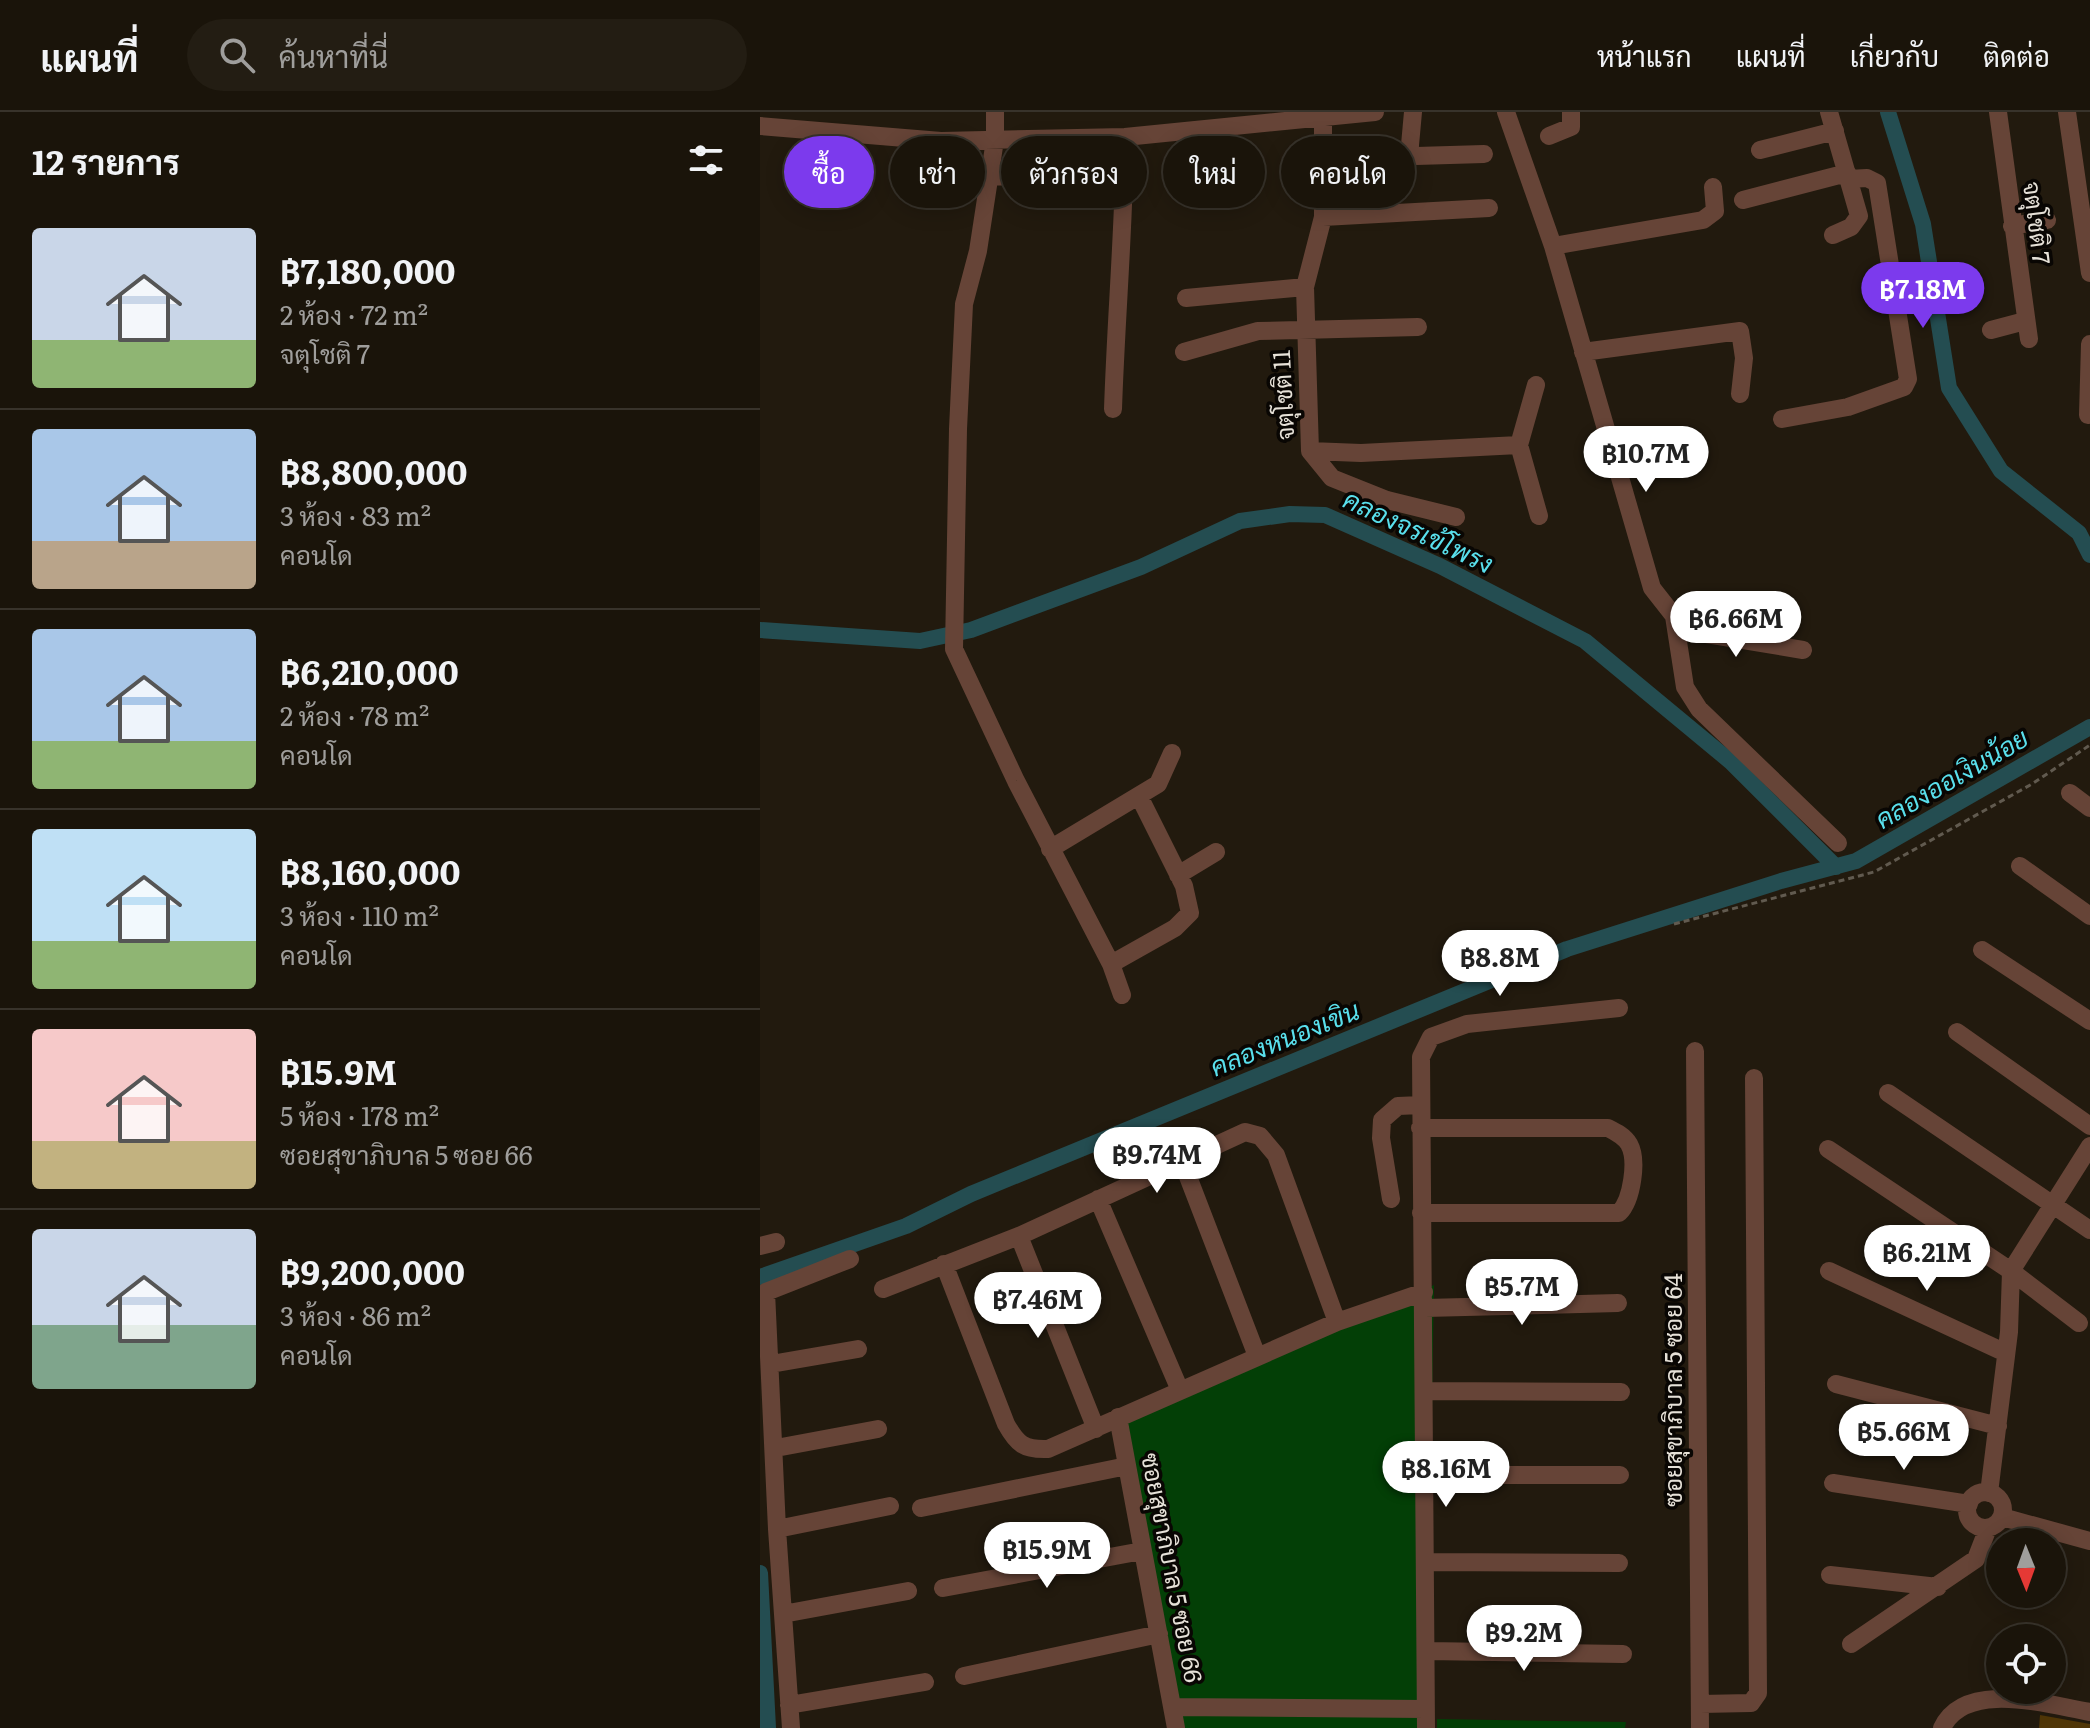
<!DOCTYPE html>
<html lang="th">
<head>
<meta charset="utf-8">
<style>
  body { margin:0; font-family:Literata,Sarabun,serif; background:#231d13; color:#f1f3f6; height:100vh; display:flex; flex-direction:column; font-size:30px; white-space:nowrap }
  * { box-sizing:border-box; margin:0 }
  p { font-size:26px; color:#9f9e9c }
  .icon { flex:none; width:44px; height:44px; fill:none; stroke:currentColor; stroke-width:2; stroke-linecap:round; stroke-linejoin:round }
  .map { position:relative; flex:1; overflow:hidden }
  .side { display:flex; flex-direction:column; background:#1a140a; width:760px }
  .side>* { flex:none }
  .banner { position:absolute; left:24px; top:24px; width:760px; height:72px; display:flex; gap:16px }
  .needle { width:52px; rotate:179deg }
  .buttons { position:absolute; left:1226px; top:1416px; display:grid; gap:16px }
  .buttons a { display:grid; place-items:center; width:80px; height:80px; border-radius:50%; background:#1a140a; box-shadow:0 4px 20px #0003,0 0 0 2px #38332b; font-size:40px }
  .price { position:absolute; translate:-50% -68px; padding:0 18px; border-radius:28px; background:#fff; color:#222; font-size:26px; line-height:52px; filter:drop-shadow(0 2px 4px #0008) }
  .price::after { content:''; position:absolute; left:50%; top:48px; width:24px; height:18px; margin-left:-12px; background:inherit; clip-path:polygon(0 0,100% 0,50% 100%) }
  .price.current { background:#7c3aed; color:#fff }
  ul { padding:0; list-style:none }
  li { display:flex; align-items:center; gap:24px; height:200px; padding:0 32px }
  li+li { border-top:2px solid #38332b }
  li span { display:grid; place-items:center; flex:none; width:224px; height:160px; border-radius:8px; color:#555 }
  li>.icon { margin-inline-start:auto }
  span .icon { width:96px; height:96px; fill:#fffc; stroke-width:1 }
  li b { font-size:34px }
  h2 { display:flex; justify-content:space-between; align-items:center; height:96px; padding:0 32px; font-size:34px }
  .chip { padding:0 28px; border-radius:36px; background:#1a140a; box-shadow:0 4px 20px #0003,0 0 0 2px #38332b; font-size:28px; line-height:72px }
  .chip.current { background:#7c3aed; color:#fff }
  header { display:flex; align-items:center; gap:48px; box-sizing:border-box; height:112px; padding:0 40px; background:#1a140a; border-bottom:2px solid #38332b }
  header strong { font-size:38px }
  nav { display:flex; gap:44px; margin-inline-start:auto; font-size:28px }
  .search { width:560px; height:72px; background:#231d13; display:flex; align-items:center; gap:20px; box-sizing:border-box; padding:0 28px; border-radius:44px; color:#9f9e9c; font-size:30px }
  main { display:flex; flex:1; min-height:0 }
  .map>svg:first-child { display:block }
  .green { fill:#033f06 }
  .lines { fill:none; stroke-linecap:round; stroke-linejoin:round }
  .canal { stroke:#244d51; stroke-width:16 }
  .building { fill:#503607 }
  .path { stroke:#615a4f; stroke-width:3; stroke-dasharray:6 4; stroke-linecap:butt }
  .minor { stroke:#664437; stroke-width:18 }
  .labels { text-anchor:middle; stroke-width:7; stroke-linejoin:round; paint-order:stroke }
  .street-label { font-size:24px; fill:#e6e1d8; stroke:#090603 }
  .water-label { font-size:26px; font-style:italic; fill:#59dfec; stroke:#090603 }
</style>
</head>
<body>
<header>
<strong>แผนที่</strong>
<div class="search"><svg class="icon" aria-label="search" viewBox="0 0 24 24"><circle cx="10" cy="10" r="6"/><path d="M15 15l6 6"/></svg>ค้นหาที่นี่</div>
<nav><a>หน้าแรก</a><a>แผนที่</a><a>เกี่ยวกับ</a><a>ติดต่อ</a></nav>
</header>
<main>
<section class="side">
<h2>12 รายการ<svg class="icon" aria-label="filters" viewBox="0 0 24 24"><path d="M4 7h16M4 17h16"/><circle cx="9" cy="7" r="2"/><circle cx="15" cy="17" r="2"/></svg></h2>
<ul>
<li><span style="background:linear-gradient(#c9d6e8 70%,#8fb573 0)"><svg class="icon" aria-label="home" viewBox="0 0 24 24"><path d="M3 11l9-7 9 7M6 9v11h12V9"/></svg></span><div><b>฿7,180,000</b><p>2 ห้อง · 72 m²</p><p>จตุโชติ 7</p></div></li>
<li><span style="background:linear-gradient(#a9c7e8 70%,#b9a48a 0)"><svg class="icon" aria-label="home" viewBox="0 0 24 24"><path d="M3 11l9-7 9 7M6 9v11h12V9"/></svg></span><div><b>฿8,800,000</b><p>3 ห้อง · 83 m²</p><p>คอนโด</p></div></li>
<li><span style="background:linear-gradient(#a9c7e8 70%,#8fb573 0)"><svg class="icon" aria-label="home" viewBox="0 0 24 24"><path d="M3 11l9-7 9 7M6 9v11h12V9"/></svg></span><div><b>฿6,210,000</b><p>2 ห้อง · 78 m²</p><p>คอนโด</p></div></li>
<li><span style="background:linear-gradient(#bfe0f5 70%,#8fb573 0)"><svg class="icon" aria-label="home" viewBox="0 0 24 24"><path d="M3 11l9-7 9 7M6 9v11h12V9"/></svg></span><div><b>฿8,160,000</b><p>3 ห้อง · 110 m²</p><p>คอนโด</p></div></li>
<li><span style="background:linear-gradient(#f6c9c9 70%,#c2b280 0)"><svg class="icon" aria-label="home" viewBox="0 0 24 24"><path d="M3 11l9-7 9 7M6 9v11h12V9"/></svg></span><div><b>฿15.9M</b><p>5 ห้อง · 178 m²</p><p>ซอยสุขาภิบาล 5 ซอย 66</p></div></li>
<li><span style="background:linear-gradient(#c9d6e8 60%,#7fa58c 0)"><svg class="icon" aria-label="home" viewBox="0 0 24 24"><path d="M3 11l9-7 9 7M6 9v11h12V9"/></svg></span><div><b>฿9,200,000</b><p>3 ห้อง · 86 m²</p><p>คอนโด</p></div></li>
</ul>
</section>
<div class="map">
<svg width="1330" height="1616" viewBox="0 0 1330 1616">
  <rect width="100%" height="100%" fill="#221a0e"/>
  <path class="green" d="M674,1173l-7,443h-250l-56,-311z
    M677,1607l189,3 -1,6h-188z"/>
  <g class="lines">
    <path class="canal" d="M1128,0l35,112 26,164 52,83 78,62 11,22
      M0,518l160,11 51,-11 170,-63 99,-46 50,-7 35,1 115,51 145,75 146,121 105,105
      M0,1165l146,-51 65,-32 596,-245 214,-68 75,-20 234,-134
      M0,1461l8,155"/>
  </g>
  <path class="building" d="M1280,1603l50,9v4h-51z"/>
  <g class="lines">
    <path class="path" d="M914,812l200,-52 158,-88 58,-39"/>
    <path class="minor" d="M235,0v28l-17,111 -14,53 -6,125 -4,220 62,132 95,183 11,31
      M746,0l47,134 99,342 22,28 11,71 14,22 139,134
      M1069,0l30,104 -8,11 -18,8
      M1238,0l31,227
      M1307,0l23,161
      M563,5v100l-18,70 5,164 51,2 158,-8 17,-60
      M0,14l181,15 184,-4 250,-25
      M789,24l22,-9v-15
      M1000,38l75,-19
      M649,44l4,-44
      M588,46l136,-4
      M229,64l91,3
      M983,88l104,-27
      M563,105l166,-9
      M1252,114l35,-6
      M793,134l150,-26 12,-9 -2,-24
      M426,186l119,-11
      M1231,218l34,-9
      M424,240l74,-21 160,-4
      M823,240l157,-21 4,27 -4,36
      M353,297c3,-91 11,-181 12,-272
      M1328,303l2,-71
      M1022,307l66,-12 56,-20 4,-8 -31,-196 -10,-5 -19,1
      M759,333l20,71
      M550,339l22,27 55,22 69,17
      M916,517l127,21
      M1310,681l20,15
      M290,737l108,-65 14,-31
      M1260,754l70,50
      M418,763l38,-23
      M1222,838l108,71
      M351,852l64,-36 15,-15 -6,-27 -45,-90
      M1197,920l133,94
      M935,939l5,677
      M1128,981l202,137
      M660,1016h188c8,4 16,8 21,16 9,16 3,56 -10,69h-198
      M1068,1037l183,122 68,52
      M422,1049l75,195
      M338,1087l81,189
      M631,1087l-10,-61 1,-18 16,-14 23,-1
      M259,1124l77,193
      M0,1134l16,-4
      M184,1152l62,160c11,20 18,26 42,25l289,-127 87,-30
      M1069,1159l177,82
      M123,1177l136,-53 226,-104 15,4 16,19 61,167
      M665,1196l193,-5
      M11,1252l87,-15
      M1076,1272l162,42
      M664,1279l197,1
      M358,1305l58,311
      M16,1336l102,-19
      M665,1363h195
      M1073,1371l136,21
      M1207 1398a18 18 0 1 1 36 0a18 18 0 1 1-36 0Z
      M1229,1381l20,-161 2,-61 79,-125
      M161,1396l206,-42
      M1242,1405l88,24
      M17,1417l113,-23
      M666,1450l193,1
      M1070,1463l108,12
      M183,1476l199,-37
      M23,1502l125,-23
      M1091,1532l125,-85 12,-31
      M667,1539l196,3
      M204,1564l195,-42
      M940,1592l51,-1 7,-10 -4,-615
      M29,1593l136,-23
      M413,1595l252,2
      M31,1616l-14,-199 -11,-237 84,-33
      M666,1616l-5,-671 10,-20 36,-13 152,-16
      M1182,1616c23,-49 106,-23 148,-16"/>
  </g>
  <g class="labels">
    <g class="street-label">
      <text transform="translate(1276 111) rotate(83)" y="8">จตุโชติ 7</text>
      <text transform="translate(524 283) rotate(-93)" y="8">จตุโชติ 11</text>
      <text transform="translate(914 1278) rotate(-90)" y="8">ซอยสุขาภิบาล 5 ซอย 64</text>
      <text transform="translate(411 1456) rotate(79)" y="8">ซอยสุขาภิบาล 5 ซอย 66</text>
    </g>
    <g class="water-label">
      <text transform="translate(658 420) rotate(25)" y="9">คลองจรเข้โพรง</text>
      <text transform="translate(1192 667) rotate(-30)" y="9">คลองออเงินน้อย</text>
      <text transform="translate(525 927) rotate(-22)" y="9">คลองหนองเขิน</text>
    </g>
  </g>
</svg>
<div class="buttons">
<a><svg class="needle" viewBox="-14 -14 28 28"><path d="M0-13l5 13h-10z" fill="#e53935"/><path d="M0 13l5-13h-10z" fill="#9f9e9c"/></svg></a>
<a><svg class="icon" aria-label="locate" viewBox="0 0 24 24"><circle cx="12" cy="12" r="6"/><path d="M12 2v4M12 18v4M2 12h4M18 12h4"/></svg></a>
</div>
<b class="price current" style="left:1163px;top:218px">฿7.18M</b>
<b class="price" style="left:886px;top:382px">฿10.7M</b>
<b class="price" style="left:976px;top:547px">฿6.66M</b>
<b class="price" style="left:740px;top:886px">฿8.8M</b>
<b class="price" style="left:397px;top:1083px">฿9.74M</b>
<b class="price" style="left:1167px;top:1181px">฿6.21M</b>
<b class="price" style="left:762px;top:1215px">฿5.7M</b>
<b class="price" style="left:278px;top:1228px">฿7.46M</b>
<b class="price" style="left:1144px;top:1360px">฿5.66M</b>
<b class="price" style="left:686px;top:1397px">฿8.16M</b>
<b class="price" style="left:287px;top:1478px">฿15.9M</b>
<b class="price" style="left:764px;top:1561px">฿9.2M</b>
<div class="banner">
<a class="chip current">ซื้อ</a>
<a class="chip">เช่า</a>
<a class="chip">ตัวกรอง</a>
<a class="chip">ใหม่</a>
<a class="chip">คอนโด</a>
</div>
</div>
</main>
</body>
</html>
